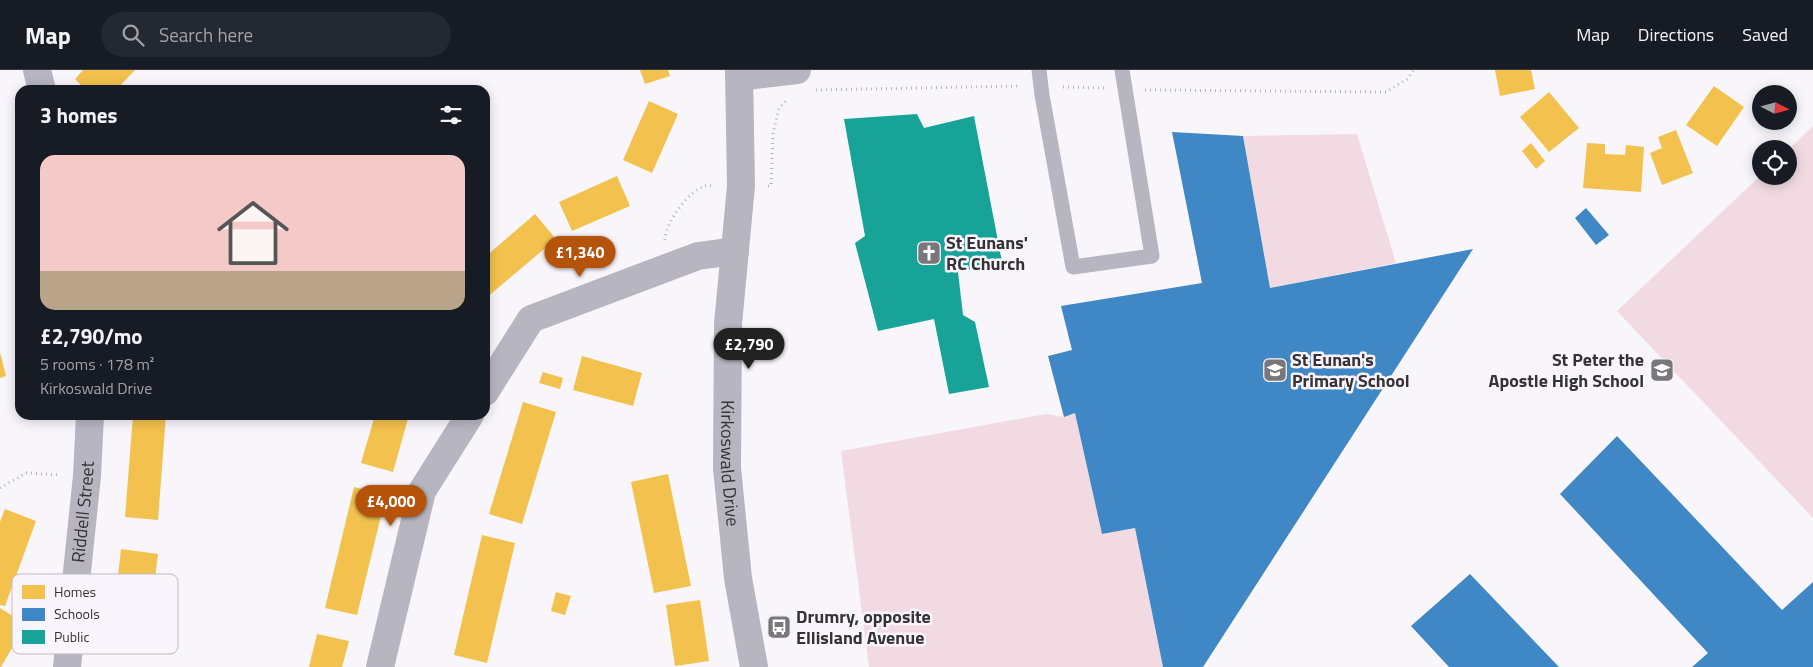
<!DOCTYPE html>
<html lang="en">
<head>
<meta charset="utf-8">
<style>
  body { margin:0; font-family:"Titillium Web",sans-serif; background:#242831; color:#f1f3f6; height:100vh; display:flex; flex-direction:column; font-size:19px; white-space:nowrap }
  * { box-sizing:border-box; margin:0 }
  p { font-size:16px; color:#9ea1a6 }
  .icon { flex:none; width:28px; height:28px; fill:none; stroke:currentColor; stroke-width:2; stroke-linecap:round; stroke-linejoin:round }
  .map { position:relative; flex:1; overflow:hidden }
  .details { position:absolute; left:15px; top:15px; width:475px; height:335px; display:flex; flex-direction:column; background:#171b24; border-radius:15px; box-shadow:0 2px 12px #0003 }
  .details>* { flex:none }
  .needle { width:32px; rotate:96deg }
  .controls { position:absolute; left:1752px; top:15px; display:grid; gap:10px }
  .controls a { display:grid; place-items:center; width:45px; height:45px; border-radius:50%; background:#171b24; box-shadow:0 2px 12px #0003; font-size:25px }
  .price { position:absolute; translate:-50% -42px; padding:0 11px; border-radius:18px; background:#b45309; color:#fff; font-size:16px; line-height:32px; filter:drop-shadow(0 1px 2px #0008) }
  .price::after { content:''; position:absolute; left:50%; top:30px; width:15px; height:11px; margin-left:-8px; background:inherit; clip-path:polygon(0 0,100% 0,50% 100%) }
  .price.on { background:#222; color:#fff }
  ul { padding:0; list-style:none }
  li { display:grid; align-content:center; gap:10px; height:265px; padding:0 25px }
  li span { display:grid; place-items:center; height:155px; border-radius:15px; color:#555 }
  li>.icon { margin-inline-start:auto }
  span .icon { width:90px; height:90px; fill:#fffc; stroke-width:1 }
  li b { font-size:21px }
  h2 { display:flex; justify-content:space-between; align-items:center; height:60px; padding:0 25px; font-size:21px }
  header { display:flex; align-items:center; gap:30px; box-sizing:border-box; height:70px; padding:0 25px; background:#171b24; border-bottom:1px solid #363941 }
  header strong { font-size:24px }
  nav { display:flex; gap:28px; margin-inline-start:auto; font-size:18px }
  .search { width:350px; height:45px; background:#242831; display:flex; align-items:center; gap:12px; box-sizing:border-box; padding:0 18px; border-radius:28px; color:#9ea1a6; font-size:19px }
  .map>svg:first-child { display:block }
  .green { fill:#f2dae2 }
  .homes { fill:#f2c14e }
  .schools { fill:#3f88c5 }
  .public { fill:#17a398 }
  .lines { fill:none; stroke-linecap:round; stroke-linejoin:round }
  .path { stroke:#b8b5be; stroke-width:3; stroke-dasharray:1 4; stroke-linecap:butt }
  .service { stroke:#b7b5c0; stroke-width:15 }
  .minor { stroke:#b7b5c0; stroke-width:28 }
  .tertiary { stroke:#b7b5c0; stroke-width:28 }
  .labels { text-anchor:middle; stroke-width:5; stroke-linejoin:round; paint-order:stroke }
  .poi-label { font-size:18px; font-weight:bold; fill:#343235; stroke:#faf4fd; text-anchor:start }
  .street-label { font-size:18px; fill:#343235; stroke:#faf4fd }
  .key { fill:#faf4fd; stroke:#bfbac1; stroke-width:1 }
  .key-label { font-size:14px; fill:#343235 }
</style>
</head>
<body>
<header>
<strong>Map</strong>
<div class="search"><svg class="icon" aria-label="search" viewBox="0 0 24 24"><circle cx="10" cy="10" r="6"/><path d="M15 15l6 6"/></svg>Search here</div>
<nav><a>Map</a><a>Directions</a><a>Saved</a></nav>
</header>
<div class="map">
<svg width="1813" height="597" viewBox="0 0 1813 597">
  <rect width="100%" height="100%" fill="#f9f6fb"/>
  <path class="green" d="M1813,56v392l-196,-207 144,-136v1h28v-27z
    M1357,64l39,129 -126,25 -27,-152z
    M1075,343l27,121 33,-6 28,139h-294l-28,-216 205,-37 18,3z"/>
  <path class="homes" d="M83,0h52l-19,20h-30l-11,-11z
    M640,0h28l2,6 -25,8z
    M1495,0h36l4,19 -35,7z
    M1714,16l30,21 -27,39 -31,-21z
    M1549,22l30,36 -30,24 -29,-35z
    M649,31l29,13 -26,59 -29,-13z
    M1676,60l17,43 -31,12 -12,-32 12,-5 -4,-11z
    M1531,73l14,18 -9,8 -14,-18z
    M1587,73l18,1v10l20,1 1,-10 18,2 -3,45 -58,-4z
    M617,106l13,30 -58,25 -13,-29z
    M535,144l21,25 -71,60v-42z
    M0,282l6,24 -6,2z
    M582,286l60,17 -9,33 -60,-16z
    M543,302l20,6 -3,11 -21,-6z
    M523,332l33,10 -34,112 -33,-10z
    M133,345h33l-8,105 -33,-3z
    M375,345h34l-16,57 -32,-9z
    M668,404l23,112 -37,7 -23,-111z
    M354,417l32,8 -29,120 -32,-7z
    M5,439l31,12 -31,85 -5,-1v-83z
    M482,465l33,8 -28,120 -33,-8z
    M121,479l37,5 -12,98 -36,-5z
    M556,522l15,4 -6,19 -14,-4z
    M700,530l9,61 -34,5 -9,-61z
    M0,538l26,16 -25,43h-1z
    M317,564l32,7 -7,26h-33z"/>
  <path class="schools" d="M1172,62l71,4 27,152 203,-39 -270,418h-40l-28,-139 -33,6 -27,-121 -11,4 -16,-61 24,-6 -11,-44 141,-23z
    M1586,138l23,27 -13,10 -21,-27z
    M1617,366l165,174 31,-28v85h-121l16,-14 -148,-159z
    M1470,504l89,93h-110l-38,-41z"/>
  <path class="public" d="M917,44l7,14 50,-12 28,146 -44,10 5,43 12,7 14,65 -40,7 -15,-75 -56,12 -23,-88 10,-7 -21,-117z"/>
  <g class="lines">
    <path class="path" d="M1063,17l41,1
      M816,20l203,-4
      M1145,20l241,2 21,-13 7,-9
      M768,116h3l2,-53 6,-25 8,-8
      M665,170c0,-17 24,-50 40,-54 3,-1 6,0 9,0
      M0,418l26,-15 34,2"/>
    <path class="service" d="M1039,0l3,25 31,172 79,-11 -30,-186"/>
    <g class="minor">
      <path d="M37,0l5,20"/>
      <path d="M739,7l58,-7"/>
      <path d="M485,322l46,-73 167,-63 37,-5"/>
      <path id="s1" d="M67,597l20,-191 3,-61"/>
      <path d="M380,597l42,-176 48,-76"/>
    </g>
    <path class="tertiary" id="s2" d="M739,0l2,116 -13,138 -1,144 11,110 16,89"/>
  </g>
  <defs>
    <g id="church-square" transform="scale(1.25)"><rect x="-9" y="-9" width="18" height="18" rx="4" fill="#79777a" stroke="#faf4fd"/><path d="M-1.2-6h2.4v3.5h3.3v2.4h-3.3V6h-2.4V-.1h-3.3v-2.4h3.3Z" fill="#fff"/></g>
    <g id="school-square" transform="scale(1.25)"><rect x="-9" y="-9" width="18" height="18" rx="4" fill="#79777a" stroke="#faf4fd"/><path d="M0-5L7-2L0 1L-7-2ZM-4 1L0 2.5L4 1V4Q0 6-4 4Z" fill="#fff"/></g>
    <g id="bus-square" transform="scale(1.25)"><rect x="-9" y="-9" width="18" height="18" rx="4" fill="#79777a" stroke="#faf4fd"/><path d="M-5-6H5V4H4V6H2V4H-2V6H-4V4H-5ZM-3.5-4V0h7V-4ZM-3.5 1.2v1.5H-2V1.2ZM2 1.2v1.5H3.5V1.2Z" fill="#fff"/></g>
  </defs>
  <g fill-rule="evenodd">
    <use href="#church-square" x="929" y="183"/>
    <use href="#school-square" x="1275" y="300"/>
    <use href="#school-square" x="1662" y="300"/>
    <use href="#bus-square" x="779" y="557"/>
  </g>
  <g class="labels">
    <g class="poi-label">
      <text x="946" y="179">St Eunans'<tspan x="946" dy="21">RC Church</tspan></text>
      <text x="1292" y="296">St Eunan's<tspan x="1292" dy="21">Primary School</tspan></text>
      <text x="1644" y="296" text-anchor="end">St Peter the<tspan x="1644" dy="21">Apostle High School</tspan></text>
      <text x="796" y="553">Drumry, opposite<tspan x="796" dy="21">Ellisland Avenue</tspan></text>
    </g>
    <g class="street-label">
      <text dy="6" stroke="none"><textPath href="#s2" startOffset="394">Kirkoswald Drive</textPath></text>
      <text dy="6" stroke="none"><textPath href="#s1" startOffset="156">Riddell Street</textPath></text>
    </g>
  </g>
  <rect x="12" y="504" width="166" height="80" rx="8" class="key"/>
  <rect x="22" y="515" width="23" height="14" fill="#f2c14e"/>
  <rect x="22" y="538" width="23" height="13" fill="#3f88c5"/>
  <rect x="22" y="560" width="23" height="14" fill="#17a398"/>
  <g class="key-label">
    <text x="54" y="527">Homes</text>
    <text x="54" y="549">Schools</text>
    <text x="54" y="572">Public</text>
  </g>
</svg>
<div class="controls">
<a><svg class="needle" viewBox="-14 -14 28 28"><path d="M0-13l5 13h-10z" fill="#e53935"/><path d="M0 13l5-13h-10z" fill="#9ea1a6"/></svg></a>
<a><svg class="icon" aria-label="locate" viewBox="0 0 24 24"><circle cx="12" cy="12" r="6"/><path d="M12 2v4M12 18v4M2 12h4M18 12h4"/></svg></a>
</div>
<b class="price" style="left:580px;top:208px">£1,340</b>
<b class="price on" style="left:749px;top:300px">£2,790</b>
<b class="price" style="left:391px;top:457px">£4,000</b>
<section class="details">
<h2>3 homes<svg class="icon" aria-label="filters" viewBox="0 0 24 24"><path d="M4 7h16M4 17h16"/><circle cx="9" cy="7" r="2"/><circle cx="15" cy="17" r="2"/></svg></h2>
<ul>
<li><span style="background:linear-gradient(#f6c9c9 75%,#b9a48a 0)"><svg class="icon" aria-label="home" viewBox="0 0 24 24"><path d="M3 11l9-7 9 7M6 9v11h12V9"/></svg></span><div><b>£2,790/mo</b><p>5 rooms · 178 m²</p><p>Kirkoswald Drive</p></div></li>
</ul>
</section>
</div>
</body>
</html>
